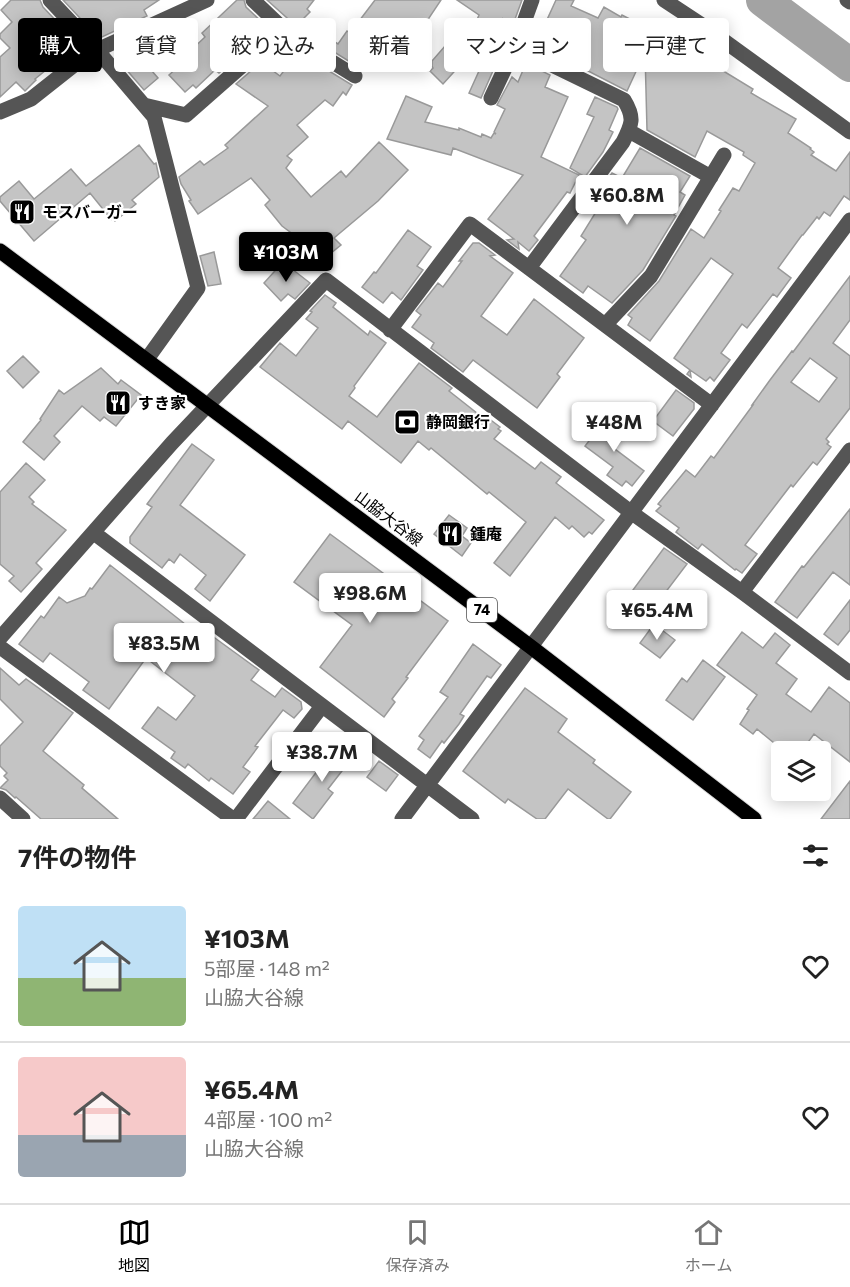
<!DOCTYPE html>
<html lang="ja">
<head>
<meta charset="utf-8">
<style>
  body { margin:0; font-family:Commissioner,"Noto Sans JP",sans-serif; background:#f6f6f6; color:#222; height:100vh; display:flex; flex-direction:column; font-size:22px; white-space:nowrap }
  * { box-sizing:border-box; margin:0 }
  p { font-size:20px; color:#767676 }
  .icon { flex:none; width:33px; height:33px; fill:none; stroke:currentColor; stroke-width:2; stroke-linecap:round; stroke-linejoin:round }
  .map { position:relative; height:819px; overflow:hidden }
  .drawer { display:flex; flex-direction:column; background:#fff; flex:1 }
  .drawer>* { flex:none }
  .banner { position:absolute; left:18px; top:18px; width:814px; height:54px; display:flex; gap:12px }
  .fabs { position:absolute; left:771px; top:741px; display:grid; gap:12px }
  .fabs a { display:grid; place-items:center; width:60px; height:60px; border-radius:6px; background:#fff; box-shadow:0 3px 15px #0003; font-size:30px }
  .price { position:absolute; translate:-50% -51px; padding:0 14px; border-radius:6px; background:#fff; color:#222; font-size:20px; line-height:39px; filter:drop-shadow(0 2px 3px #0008) }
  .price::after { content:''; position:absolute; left:50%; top:36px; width:18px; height:14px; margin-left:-9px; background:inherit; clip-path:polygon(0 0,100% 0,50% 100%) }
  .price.active { background:#000; color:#fff }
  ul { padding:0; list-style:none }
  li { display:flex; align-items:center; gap:18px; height:150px; padding:0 18px }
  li+li { border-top:2px solid #e0e0e0 }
  li span { display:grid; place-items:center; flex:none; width:168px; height:120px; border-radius:6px; color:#555 }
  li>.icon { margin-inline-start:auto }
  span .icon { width:72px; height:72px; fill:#fffc; stroke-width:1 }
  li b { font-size:26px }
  h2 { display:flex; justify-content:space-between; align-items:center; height:72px; padding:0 18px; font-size:26px }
  .chip { padding:0 21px; border-radius:6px; background:#fff; box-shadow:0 3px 15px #0003; font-size:21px; line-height:54px }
  .chip.active { background:#000; color:#fff }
  .tab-bar { display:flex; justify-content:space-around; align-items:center; height:84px; border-top:2px solid #e0e0e0; background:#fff; font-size:16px; color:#767676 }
  .tab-bar a { display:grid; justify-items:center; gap:3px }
  .tab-bar .active { color:#000 }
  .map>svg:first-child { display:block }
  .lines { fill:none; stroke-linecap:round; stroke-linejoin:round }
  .river { stroke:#a3a3a3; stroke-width:34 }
  .building { fill:#c4c4c4; stroke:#999; stroke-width:1.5; fill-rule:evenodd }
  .major-casing { stroke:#dbdbdb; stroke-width:17 }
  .minor { stroke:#555; stroke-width:15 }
  .major { stroke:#000; stroke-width:15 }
  .labels { text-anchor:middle; stroke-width:4.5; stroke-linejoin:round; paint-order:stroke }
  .shield { fill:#fff; stroke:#4c4c4c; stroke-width:1.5 }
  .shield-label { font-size:15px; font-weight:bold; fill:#000 }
  .poi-label { font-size:16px; font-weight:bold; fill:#000; stroke:#fff; text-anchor:start }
  .street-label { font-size:16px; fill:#000; stroke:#fff }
</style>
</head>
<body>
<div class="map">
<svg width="850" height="819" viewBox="0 0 850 819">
  <rect width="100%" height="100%" fill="#fff"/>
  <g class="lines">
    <path class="river" d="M763,0l87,65"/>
  </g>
  <path class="building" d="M11,0h29l3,7 35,37 -43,35 1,1 -11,11 -9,-9 -16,15v-40l10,-9 -10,-10v-4l12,-12 -11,-12z
    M63,0h96l-15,10 3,6 -45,21 -9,-5z
    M237,0h7l2,7 23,22 -50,44 -4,-3 -19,18 -3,-3 -8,7 -16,-17 20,-18 -2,-3 18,-17 -3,-4z
    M267,0h47l-7,9 3,3 -14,14z
    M375,0h66l-20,30 -12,-8 -19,25 -2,-1 -16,20 -4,-3 -5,7 -53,-33 6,-7 22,14 9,-13 3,2z
    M457,0h65l-15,41 -18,17 7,6 -15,34 -12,-5 34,-75 -60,66 -13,-13 3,-3 -1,-2v-5l13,-15 1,1 9,-8 4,3 14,-13 6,-14z
    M556,0h18l-3,6 27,12 6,-11 17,10 1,-2 45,23 53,31 33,20 -2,4 45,26 -8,14 23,15 -1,1 4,3 -3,3 25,16 14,-19v48l-6,-4 -14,20 -6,-4 -5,7 -2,-2 -14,18h-1l-24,33 13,10 -14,19 -4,-3 -26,34 -5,-4 -21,29 9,7 -16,21 -4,-4 -4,4 -16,-11 1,7 -4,-3 3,-4 -16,-12 59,-84 -22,-16 -61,83 -22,-16 4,-7 -4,-3 31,-34 32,-52 13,9 17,-27 -2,-1 14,-22 6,3 16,-28 -12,-8 1,-3 -37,-21 -12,26 -48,-27 -2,-78 -18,39 -68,-35v1l-24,-11z
    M132,48l26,30 -14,12 -26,-30z
    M298,52l54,33 -6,10 -3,-3 -10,14 -8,-6 -28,25 11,12 -21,19 5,4 -6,8 25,29 30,-26 5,6 33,-35 29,28 -30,31 -44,37 7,7 -16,13 -43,-32 -17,-21 5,-5 -19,-22 -53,36 -9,-13 2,-1 -10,-16 -2,-7 21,-16 4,4 24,-17 -3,-3 43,-39 -32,-22 25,-22 19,14z
    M526,63l24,12 -5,12 23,10 -27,60 38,18 -9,18 -3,-1 -33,44 4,4 -9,11 -11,-9 1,7 -12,-9 7,-1 -26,-20 35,-44 -70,-27 -2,7 -64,-16 19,-43 26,11 -7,15 34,8v-2l22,9 1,-3 9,4 3,-5 2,1 -2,-2 11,-23 -8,-4 15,-28 6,5z
    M595,97l22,10 1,2 -9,21 4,2 -10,20 -18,25 -15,-9 24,-51 -7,-3z
    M139,145l15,19 2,-1 3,14 -27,23 4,4 -21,17 -3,-4 -1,2 -21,-26 -56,48 -34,-40v-4l19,-16 15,18 37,-30 15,17z
    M640,148l50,28 -10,16 5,3 -11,20 2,1 -33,54 -31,33 -24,-17 -5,7 -23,-17 26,-36 -5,-4 28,-45 -7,-4 10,-14 10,5z
    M408,230l23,17 -14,19 6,4 -22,30 -9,-8 -9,11 -21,-16 12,-15 2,1z
    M473,243h6l16,12 -5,1 23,17 -32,43 26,19 27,-36 50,39 -27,36 3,3 -23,31 -64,-48 -10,12 -32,-24 3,-5 -22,-16 9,-12 -5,-4 22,-28 5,4 19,-26h-3z
    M214,252l7,32 -13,2 -8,-30z
    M283,262l27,21 -15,16 -7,-5 -7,7 -17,-18z
    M850,276v44l-17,23 17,13v52l-24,31 3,3 -2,2 4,3 -14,18 -4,-3 -20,25 -2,-2 -46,60 12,9 -15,19 -6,-4 -1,1 -33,-26 -4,5 -22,-17 3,-4 -23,-17 5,-5 -3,-2 28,-34 9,7 16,-21 3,2 39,-53h-1l18,-25 22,-29 1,1zM810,358l27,20 -18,24 -28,-20z
    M325,295l11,8 -3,4 35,28 2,-4 16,12 -32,43 1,2 -6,8 28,21 42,-54 33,25 -3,3 33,26 2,-2 16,12 -2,2 3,2 -7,8 41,30 6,-7 20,15 -5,6 48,37 -12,14 -3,-2 -5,5 -12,-11 -3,3 -14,-12 -45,59 -16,-13 32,-41 -37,-30 -2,2 -56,-46 -2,2 -11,-9 -17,22 -53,-42 -6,8 -82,-62 20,-24 16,13 22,-28 -12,-9 6,-7 -2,-1z
    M23,356l16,16 -16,16 -16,-17z
    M101,368l17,16 3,-4 20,15 -25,31 -12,-9 -4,4 -18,-15 -28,30 6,6 -16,18 -21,-18 18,-22 -1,-1 19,-29 5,4z
    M676,390l18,13v6l-21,27 -20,-15z
    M609,415l16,12 -14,19 33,25 -12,15 -6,-5 -4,5 -15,-11 6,-8 -28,-21z
    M192,444l22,16 -34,45 65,50 -35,46 -15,-12 11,-14 -26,-21 -6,9 -5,-4 -7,9 -32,-25v-6l22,-30 -5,-3z
    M26,463l19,17 -16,17 5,5 -2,2 34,26 -30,33 6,6 -21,23 -12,-11 5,-5 -14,-12v-72z
    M850,509v76l-17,-13 -36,46 -22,-16 27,-36 2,1z
    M449,515l18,13 -5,8 9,7 -9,13 -28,-22z
    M330,534l118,87 -42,56 2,1 -16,21 3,3 -11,15 -64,-50 32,-42 -58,-43z
    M664,548l23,16 -38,50 -22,-16z
    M110,565l94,74 4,-6 51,37 -8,10 24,17 7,-9 19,14 1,7 -8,9 -11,-8 -28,36 3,1 -15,20 7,5 -17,22 -22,-16 -2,3 -21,-17 -3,4 -14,-10 4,-6 -33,-24 16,-21 18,13 19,-24 -49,-38 -37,51 -26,-19 6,-8 -39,-29 -7,9 -24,-18 22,-28 3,2 15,-21 8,6 18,-7 5,-8 2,1z
    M850,600v30l-12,15 -14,-11z
    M654,624l21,16 -15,18 -20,-15z
    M742,632l21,16 12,-15 15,12 -14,18 21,16 -11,15 25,18 18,-25 21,16v59l-36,-28 -13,18h-16l-28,-23 -4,5 -13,-10 9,-14 -2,-1 10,-14 -40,-30z
    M473,644l28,21 -10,13 -4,-2 -27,38 4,2 -5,8 -15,19 -2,-2 -12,17 -12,-9 6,-9 -5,-4 29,-39 -8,-5z
    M703,660l22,17 -32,43 -27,-20 16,-22 5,4z
    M0,668l19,17 7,-6 47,34 -30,38 41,34 -2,3 36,31h-77l-25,-22 -1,1 -9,-8 -6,-2 8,-8 -4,-4 3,-3 -7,-7v-20l23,-24 -23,-23z
    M525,688l42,31 -9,13 37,28 -2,3 38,29 -21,27h-2l-40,-30 -23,30h-8l-29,-20 -3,4 -42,-32z
    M336,746l16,12 -24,31 5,4 -20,26 -20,-16z
    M379,761l19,14 -12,16 -19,-14z
    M850,781v38h-29z
    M268,801l22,18h-37z"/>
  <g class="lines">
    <g class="major-casing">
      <path id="major" d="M0,251l531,396 223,172"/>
    </g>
    <path class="minor" d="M50,0l47,50 57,67 44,171 -51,71
      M253,0l25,24 19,16 58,36
      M664,0l41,27 145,105
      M847,0l3,2
      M515,47l109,53c11,18 8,24 -1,42l-94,126
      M491,98l24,-51 17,-47
      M144,105l42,10 98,-86
      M0,112l31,-13 43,-34 23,-15 110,-50
      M629,131l82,46
      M605,325l46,-49 73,-121
      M390,330l80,-106 242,181
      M94,533l378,286
      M742,592l108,-142
      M0,638l172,-195 154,-163 306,233 110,79 108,81
      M0,647l233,172
      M0,798l23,21
      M236,819l86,-113
      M402,819l448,-599"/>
    <use href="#major" class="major"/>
  </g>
  <defs>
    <g id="restaurant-square" transform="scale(1.35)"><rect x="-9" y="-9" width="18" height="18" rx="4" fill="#000" stroke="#fff"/><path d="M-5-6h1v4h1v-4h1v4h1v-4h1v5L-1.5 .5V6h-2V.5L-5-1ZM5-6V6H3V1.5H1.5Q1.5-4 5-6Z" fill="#fff"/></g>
    <g id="bank-square" transform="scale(1.35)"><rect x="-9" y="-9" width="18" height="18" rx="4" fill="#000" stroke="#fff"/><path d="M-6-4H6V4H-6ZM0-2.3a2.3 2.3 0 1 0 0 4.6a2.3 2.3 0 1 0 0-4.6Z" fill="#fff"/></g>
  </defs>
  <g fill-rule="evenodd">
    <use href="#restaurant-square" x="22" y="212"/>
    <use href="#restaurant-square" x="118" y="403"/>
    <use href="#bank-square" x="407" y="422"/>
    <use href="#restaurant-square" x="450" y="534"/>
  </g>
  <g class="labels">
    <rect class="shield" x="467" y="598" width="30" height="24" rx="4.5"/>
    <g class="shield-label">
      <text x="482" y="615">74</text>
    </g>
    <g class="poi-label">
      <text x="42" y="218">モスバーガー</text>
      <text x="138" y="409">すき家</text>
      <text x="426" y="428">静岡銀行</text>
      <text x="470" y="540">鍾庵</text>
    </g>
    <g class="street-label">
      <text transform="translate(389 518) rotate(37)" y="6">山脇大谷線</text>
    </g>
  </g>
</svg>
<div class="fabs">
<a><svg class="icon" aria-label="layers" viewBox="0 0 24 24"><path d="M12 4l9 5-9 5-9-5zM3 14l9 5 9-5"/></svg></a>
</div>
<b class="price" style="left:627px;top:226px">¥60.8M</b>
<b class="price active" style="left:286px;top:283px">¥103M</b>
<b class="price" style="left:614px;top:453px">¥48M</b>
<b class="price" style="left:370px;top:624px">¥98.6M</b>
<b class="price" style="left:657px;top:641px">¥65.4M</b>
<b class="price" style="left:164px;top:674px">¥83.5M</b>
<b class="price" style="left:322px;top:783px">¥38.7M</b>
<div class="banner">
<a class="chip active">購入</a>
<a class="chip">賃貸</a>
<a class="chip">絞り込み</a>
<a class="chip">新着</a>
<a class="chip">マンション</a>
<a class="chip">一戸建て</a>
</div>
</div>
<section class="drawer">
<h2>7件の物件<svg class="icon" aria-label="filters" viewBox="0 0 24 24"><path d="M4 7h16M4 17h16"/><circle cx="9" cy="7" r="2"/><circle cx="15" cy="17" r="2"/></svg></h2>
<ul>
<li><span style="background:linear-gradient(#bfe0f5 60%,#8fb573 0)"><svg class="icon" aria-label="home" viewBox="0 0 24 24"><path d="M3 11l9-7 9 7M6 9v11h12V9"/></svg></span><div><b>¥103M</b><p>5部屋 · 148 m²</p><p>山脇大谷線</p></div><svg class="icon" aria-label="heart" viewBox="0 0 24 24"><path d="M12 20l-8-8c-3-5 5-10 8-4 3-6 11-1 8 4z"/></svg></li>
<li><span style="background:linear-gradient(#f6c9c9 65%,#9aa5b1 0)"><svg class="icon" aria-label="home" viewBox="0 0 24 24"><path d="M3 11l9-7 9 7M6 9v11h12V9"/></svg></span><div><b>¥65.4M</b><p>4部屋 · 100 m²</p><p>山脇大谷線</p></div><svg class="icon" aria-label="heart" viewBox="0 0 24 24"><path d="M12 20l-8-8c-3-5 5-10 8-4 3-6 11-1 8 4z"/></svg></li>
</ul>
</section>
<nav class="tab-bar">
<a class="active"><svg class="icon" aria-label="map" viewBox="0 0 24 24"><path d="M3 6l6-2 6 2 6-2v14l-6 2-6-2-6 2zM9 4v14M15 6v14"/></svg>地図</a>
<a><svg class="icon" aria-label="saved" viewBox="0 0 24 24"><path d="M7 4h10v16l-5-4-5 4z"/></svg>保存済み</a>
<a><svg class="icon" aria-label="home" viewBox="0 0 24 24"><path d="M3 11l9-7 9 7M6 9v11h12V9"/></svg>ホーム</a>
</nav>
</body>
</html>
